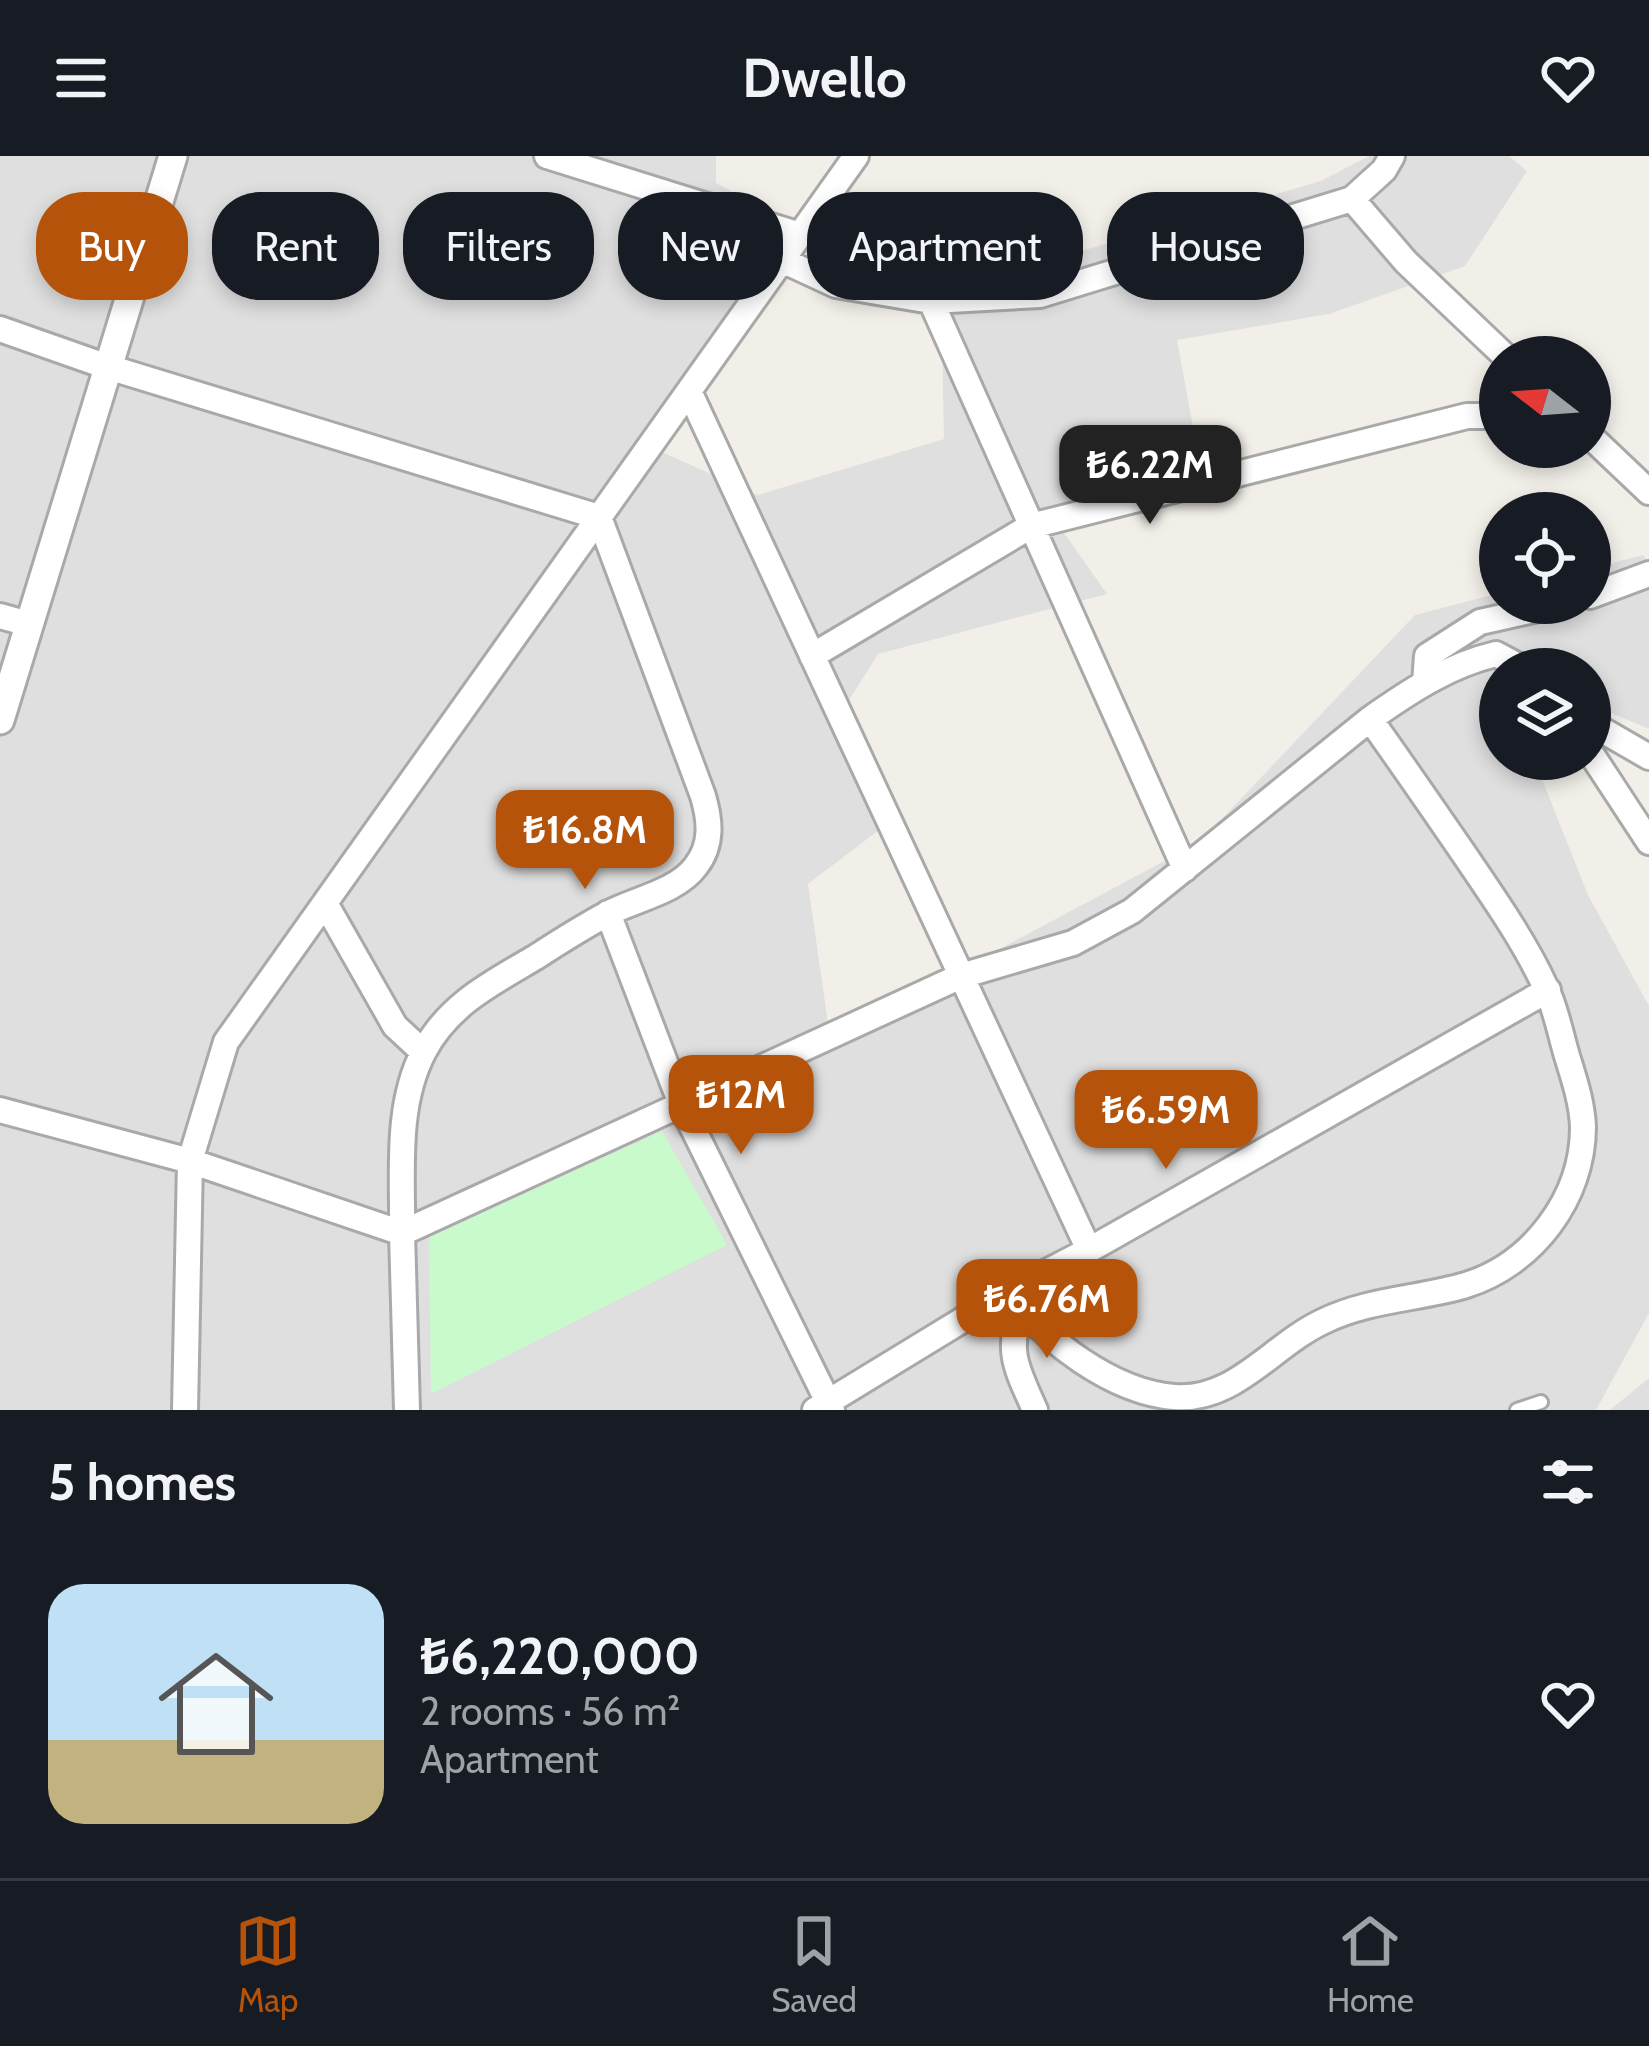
<!DOCTYPE html>
<html lang="en">
<head>
<meta charset="utf-8">
<style>
  body { margin:0; font-family:Cabin,sans-serif; background:#20242c; color:#f1f3f6; height:100vh; display:flex; flex-direction:column; font-size:45px; white-space:nowrap }
  * { box-sizing:border-box; margin:0 }
  p { font-size:39px; color:#9ea1a6 }
  .icon { flex:none; width:66px; height:66px; fill:none; stroke:currentColor; stroke-width:2; stroke-linecap:round; stroke-linejoin:round }
  .map { position:relative; height:1254px; overflow:hidden }
  .details { display:flex; flex-direction:column; background:#171b24; flex:1 }
  .details>* { flex:none }
  .banner { position:absolute; left:36px; top:36px; width:1578px; height:108px; display:flex; gap:24px }
  .needle { width:78px; rotate:287deg }
  .fabs { position:absolute; left:1479px; top:180px; display:grid; gap:24px }
  .fabs a { display:grid; place-items:center; width:132px; height:132px; border-radius:50%; background:#171b24; box-shadow:0 6px 18px #0003; font-size:60px }
  .price { position:absolute; translate:-50% -102px; padding:0 27px; border-radius:24px; background:#b45309; color:#fff; font-size:39px; line-height:78px; filter:drop-shadow(0 3px 6px #0008) }
  .price::after { content:''; position:absolute; left:50%; top:72px; width:36px; height:27px; margin-left:-18px; background:inherit; clip-path:polygon(0 0,100% 0,50% 100%) }
  .price.current { background:#222; color:#fff }
  ul { padding:0; list-style:none }
  li { display:flex; align-items:center; gap:36px; height:300px; padding:0 48px }
  li+li { border-top:3px solid #363941 }
  li span { display:grid; place-items:center; flex:none; width:336px; height:240px; border-radius:36px; color:#555 }
  li>.icon { margin-inline-start:auto }
  span .icon { width:144px; height:144px; fill:#fffc; stroke-width:1 }
  li b { font-size:51px }
  h2 { display:flex; justify-content:space-between; align-items:center; height:144px; padding:0 48px; font-size:51px }
  .chip { padding:0 42px; border-radius:48px; background:#171b24; box-shadow:0 6px 18px #0003; font-size:42px; line-height:108px }
  .chip.current { background:#b45309; color:#fff }
  header { display:flex; justify-content:space-between; align-items:center; height:156px; padding:0 48px; background:#171b24; font-size:54px; font-weight:800 }
  .dock { display:flex; justify-content:space-around; align-items:center; height:168px; border-top:3px solid #363941; background:#171b24; font-size:33px; color:#9ea1a6 }
  .dock a { display:grid; justify-items:center; gap:6px }
  .dock .current { color:#b45309 }
  .map>svg:first-child { display:block }
  .residential { fill:#e0dfdf }
  .park { fill:#c8facc }
  .lines { fill:none; stroke-linecap:round; stroke-linejoin:round }
  .service-casing { stroke:#a9a9a9; stroke-width:18 }
  .minor-casing { stroke:#a9a9a9; stroke-width:30 }
  .tertiary-casing { stroke:#a9a9a9; stroke-width:33 }
  .service { stroke:#fff; stroke-width:12 }
  .minor { stroke:#fff; stroke-width:24 }
  .tertiary { stroke:#fff; stroke-width:27 }
</style>
</head>
<body>
<header><svg class="icon" aria-label="menu" viewBox="0 0 24 24"><path d="M4 6h16M4 12h16M4 18h16"/></svg>Dwello<svg class="icon" aria-label="heart" viewBox="0 0 24 24"><path d="M12 20l-8-8c-3-5 5-10 8-4 3-6 11-1 8 4z"/></svg></header>
<div class="map">
<svg width="1649" height="1254" viewBox="0 0 1649 1254">
  <rect width="100%" height="100%" fill="#f2efe9"/>
  <path class="residential" d="M0,0h716v27l69,37 -141,224 114,51 186,-56 -3,-147 380,-111 48,-25h140l18,15 -62,95 -136,48 -152,26 27,146 -147,37 50,71 -229,60 -30,48 44,118 -84,64 23,160 118,-68 251,-134 215,-227 85,-22v10h90v-34l53,-14 6,7v167l-59,-25v-35h-83l-10,-3 3,7v86h34l54,136 61,111v307l-53,97h-1596z
    M1649,1222v32h-39z"/>
  <path class="park" d="M662,975l65,114 -296,149 -2,-157z"/>
  <g class="lines">
    <g class="service-casing">
      <path id="service" d="M1517,1254l24,-8"/>
    </g>
    <g class="minor-casing">
      <path id="minor" d="M547,0l253,79
        M1352,43l54,63 100,95
        M782,104l54,25 95,16 109,-6 312,-96 32,-29 8,-14
        M931,145l254,568
        M0,173l108,38 491,150 104,279c7,24 10,48 -7,70 -19,26 -61,33 -89,48 -24,13 -48,28 -71,43 -44,26 -87,47 -112,94 -29,55 -21,122 -22,182l559,-257 112,-33 59,-32 238,-192c40,-28 79,-54 126,-65l28,15
        M689,235l400,859
        M1590,280l59,56
        M1590,440l59,-22
        M0,460l29,8
        M812,500l219,-130 436,-110h33
        M1425,527l2,-27 53,-34 85,-19
        M1590,567l59,34
        M1590,596l59,90
        M325,747l70,123 28,26
        M608,757l73,191 151,306
        M0,954l190,51 212,72 5,177
        M1010,1135c32,49 103,101 164,106 61,5 98,-52 150,-76 46,-22 95,-22 142,-36 67,-21 117,-87 117,-158 -1,-25 -9,-48 -16,-71 -7,-23 -11,-48 -22,-70 -22,-47 -52,-89 -81,-132 -31,-45 -62,-90 -94,-135
        M1022,1154c-18,41 -3,63 13,100
        M185,1254l5,-249 36,-119 630,-886
        M815,1254l195,-119 79,-41 459,-260"/>
    </g>
    <g class="tertiary-casing">
      <path id="tertiary" d="M0,564l173,-564"/>
    </g>
    <use href="#service" class="service"/>
    <use href="#minor" class="minor"/>
    <use href="#tertiary" class="tertiary"/>
  </g>
</svg>
<div class="fabs">
<a><svg class="needle" viewBox="-14 -14 28 28"><path d="M0-13l5 13h-10z" fill="#e53935"/><path d="M0 13l5-13h-10z" fill="#9ea1a6"/></svg></a>
<a><svg class="icon" aria-label="locate" viewBox="0 0 24 24"><circle cx="12" cy="12" r="6"/><path d="M12 2v4M12 18v4M2 12h4M18 12h4"/></svg></a>
<a><svg class="icon" aria-label="layers" viewBox="0 0 24 24"><path d="M12 4l9 5-9 5-9-5zM3 14l9 5 9-5"/></svg></a>
</div>
<b class="price current" style="left:1150px;top:371px">₺6.22M</b>
<b class="price" style="left:585px;top:736px">₺16.8M</b>
<b class="price" style="left:741px;top:1001px">₺12M</b>
<b class="price" style="left:1166px;top:1016px">₺6.59M</b>
<b class="price" style="left:1047px;top:1205px">₺6.76M</b>
<div class="banner">
<a class="chip current">Buy</a>
<a class="chip">Rent</a>
<a class="chip">Filters</a>
<a class="chip">New</a>
<a class="chip">Apartment</a>
<a class="chip">House</a>
</div>
</div>
<section class="details">
<h2>5 homes<svg class="icon" aria-label="filters" viewBox="0 0 24 24"><path d="M4 7h16M4 17h16"/><circle cx="9" cy="7" r="2"/><circle cx="15" cy="17" r="2"/></svg></h2>
<ul>
<li><span style="background:linear-gradient(#bfe0f5 65%,#c2b280 0)"><svg class="icon" aria-label="home" viewBox="0 0 24 24"><path d="M3 11l9-7 9 7M6 9v11h12V9"/></svg></span><div><b>₺6,220,000</b><p>2 rooms · 56 m²</p><p>Apartment</p></div><svg class="icon" aria-label="heart" viewBox="0 0 24 24"><path d="M12 20l-8-8c-3-5 5-10 8-4 3-6 11-1 8 4z"/></svg></li>
</ul>
</section>
<nav class="dock">
<a class="current"><svg class="icon" aria-label="map" viewBox="0 0 24 24"><path d="M3 6l6-2 6 2 6-2v14l-6 2-6-2-6 2zM9 4v14M15 6v14"/></svg>Map</a>
<a><svg class="icon" aria-label="saved" viewBox="0 0 24 24"><path d="M7 4h10v16l-5-4-5 4z"/></svg>Saved</a>
<a><svg class="icon" aria-label="home" viewBox="0 0 24 24"><path d="M3 11l9-7 9 7M6 9v11h12V9"/></svg>Home</a>
</nav>
</body>
</html>
